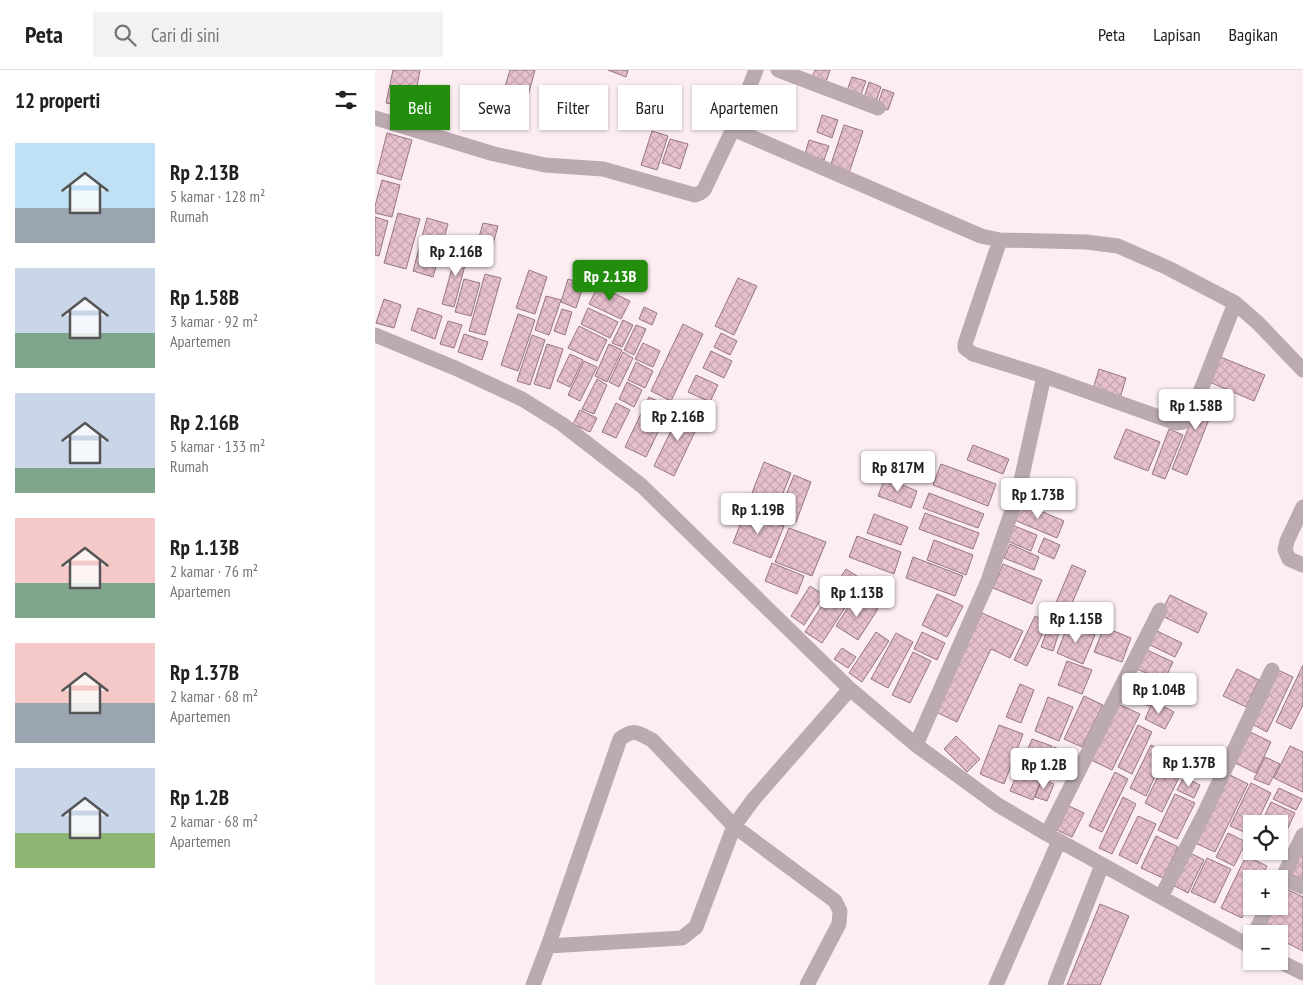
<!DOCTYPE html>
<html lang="id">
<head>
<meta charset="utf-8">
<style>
  body { margin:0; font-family:"PT Sans Narrow",sans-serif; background:#f2f2f2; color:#202124; height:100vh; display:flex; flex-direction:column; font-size:19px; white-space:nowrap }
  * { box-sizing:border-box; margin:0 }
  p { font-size:16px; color:#757577 }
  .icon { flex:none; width:28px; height:28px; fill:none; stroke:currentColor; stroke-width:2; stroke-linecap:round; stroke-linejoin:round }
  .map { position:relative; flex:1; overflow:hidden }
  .details { display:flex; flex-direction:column; background:#fff; width:375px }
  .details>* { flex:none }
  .banner { position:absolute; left:15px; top:15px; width:475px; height:45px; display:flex; gap:10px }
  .buttons { position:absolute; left:868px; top:745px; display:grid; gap:10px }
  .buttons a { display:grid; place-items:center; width:45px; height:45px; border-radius:0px; background:#fff; box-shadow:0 1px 4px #0004; font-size:25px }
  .price { position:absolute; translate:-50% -42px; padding:0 11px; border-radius:5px; background:#fff; color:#222; font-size:16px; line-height:32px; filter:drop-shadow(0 1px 2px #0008) }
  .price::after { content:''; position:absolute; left:50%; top:30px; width:15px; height:11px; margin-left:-8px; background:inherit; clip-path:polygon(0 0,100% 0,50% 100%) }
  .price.on { background:#238d0e; color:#fff }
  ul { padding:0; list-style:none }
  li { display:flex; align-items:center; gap:15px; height:125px; padding:0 15px }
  li span { display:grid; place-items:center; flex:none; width:140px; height:100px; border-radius:0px; color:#555 }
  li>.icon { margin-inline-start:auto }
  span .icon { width:60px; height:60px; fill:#fffc; stroke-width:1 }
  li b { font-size:21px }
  h2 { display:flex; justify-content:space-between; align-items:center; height:60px; padding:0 15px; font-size:21px }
  .pill { padding:0 18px; border-radius:0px; background:#fff; box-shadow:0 1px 4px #0004; font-size:18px; line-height:45px }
  .pill.on { background:#238d0e; color:#fff }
  header { display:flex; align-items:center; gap:30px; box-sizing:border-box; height:70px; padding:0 25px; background:#fff; border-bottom:1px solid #e0e0e0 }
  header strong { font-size:24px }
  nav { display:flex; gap:28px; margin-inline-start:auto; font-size:18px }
  .search { width:350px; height:45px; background:#f2f2f2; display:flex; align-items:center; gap:12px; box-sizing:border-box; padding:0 18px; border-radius:0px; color:#757577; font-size:19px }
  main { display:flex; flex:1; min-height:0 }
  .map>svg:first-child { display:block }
  .building { fill:url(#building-cross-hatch); stroke:#987782 }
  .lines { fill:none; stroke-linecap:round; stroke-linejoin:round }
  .minor { stroke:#bbabb0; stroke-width:15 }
</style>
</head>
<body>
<header>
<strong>Peta</strong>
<div class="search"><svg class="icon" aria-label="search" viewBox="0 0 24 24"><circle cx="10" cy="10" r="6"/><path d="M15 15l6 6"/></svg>Cari di sini</div>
<nav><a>Peta</a><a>Lapisan</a><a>Bagikan</a></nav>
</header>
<main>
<section class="details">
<h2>12 properti<svg class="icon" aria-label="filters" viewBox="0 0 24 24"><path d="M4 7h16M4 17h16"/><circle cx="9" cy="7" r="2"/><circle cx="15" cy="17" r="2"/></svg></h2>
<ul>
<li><span style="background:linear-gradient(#bfe0f5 65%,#9aa5b1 0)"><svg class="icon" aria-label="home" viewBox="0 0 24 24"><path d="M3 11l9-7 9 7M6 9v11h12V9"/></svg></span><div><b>Rp 2.13B</b><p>5 kamar · 128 m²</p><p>Rumah</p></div></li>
<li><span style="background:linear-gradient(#c9d6e8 65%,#7fa58c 0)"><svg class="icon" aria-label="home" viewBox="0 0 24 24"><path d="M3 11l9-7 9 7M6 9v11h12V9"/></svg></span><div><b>Rp 1.58B</b><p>3 kamar · 92 m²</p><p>Apartemen</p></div></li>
<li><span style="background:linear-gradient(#c9d6e8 75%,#7fa58c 0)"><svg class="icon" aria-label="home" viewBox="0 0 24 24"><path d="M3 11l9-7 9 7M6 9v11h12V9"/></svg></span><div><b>Rp 2.16B</b><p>5 kamar · 133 m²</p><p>Rumah</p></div></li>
<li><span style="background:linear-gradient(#f6c9c9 65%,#7fa58c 0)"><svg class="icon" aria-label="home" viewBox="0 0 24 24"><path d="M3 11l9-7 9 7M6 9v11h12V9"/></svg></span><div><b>Rp 1.13B</b><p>2 kamar · 76 m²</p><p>Apartemen</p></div></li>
<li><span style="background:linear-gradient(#f6c9c9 60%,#9aa5b1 0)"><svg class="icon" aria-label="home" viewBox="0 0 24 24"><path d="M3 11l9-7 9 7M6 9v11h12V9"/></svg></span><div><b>Rp 1.37B</b><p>2 kamar · 68 m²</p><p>Apartemen</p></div></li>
<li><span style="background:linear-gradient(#c9d6e8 65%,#8fb573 0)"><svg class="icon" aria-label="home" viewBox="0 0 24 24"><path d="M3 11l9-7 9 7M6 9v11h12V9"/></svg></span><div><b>Rp 1.2B</b><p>2 kamar · 68 m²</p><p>Apartemen</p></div></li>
</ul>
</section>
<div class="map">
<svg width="928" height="915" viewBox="0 0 928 915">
  <defs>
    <pattern id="building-cross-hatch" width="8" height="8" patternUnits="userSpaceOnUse" patternTransform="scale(1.25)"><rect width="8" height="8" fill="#e6c1cd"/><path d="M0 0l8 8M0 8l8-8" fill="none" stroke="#c6a6b1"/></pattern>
  </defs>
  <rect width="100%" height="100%" fill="#fcedf1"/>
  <path class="building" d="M18,0h27l-7,38 -27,-5z
    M135,0h25l-7,26 -24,-6z
    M233,0h20l-2,7z
    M440,0h15l-4,12 -14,-5z
    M477,7l14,4 -6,16 -14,-4z
    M494,12l12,5 -5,15 -12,-4z
    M508,19l11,4 -6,17 -11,-3z
    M447,45l16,5 -6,18 -15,-6z
    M469,55l19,6 -14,42 -19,-6z
    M277,61l16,5 -11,34 -16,-5z
    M12,63l25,7 -11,40 -24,-7z
    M295,69l18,5 -8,25 -18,-6z
    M434,70l20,6 -5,14 -19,-6z
    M7,110l18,5 -8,32 -17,-4v-7z
    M23,143l22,6 -14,50 -22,-6z
    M0,147l13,4 -9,35 -4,-1z
    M52,148l21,6 -15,53 -20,-6z
    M108,153l15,3 -11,40 -15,-4z
    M83,177l11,3 -15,57 -12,-3z
    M154,200l18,7 -12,37 -19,-6z
    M110,204l16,4 -16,57 -16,-4z
    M363,208l19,8 -23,49 -19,-9z
    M89,209l16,4 -9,33 -16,-4z
    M193,209l16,5 -8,24 -15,-6z
    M223,216l32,15 -9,18 -32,-15z
    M171,226l15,4 -12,35 -14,-5z
    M9,229l17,6 -7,23 -18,-5z
    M269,237l13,6 -5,12 -13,-6z
    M43,238l24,8 -7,23 -24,-9z
    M213,238l30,14 -8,16 -29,-14z
    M187,239l10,3 -7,23 -11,-4z
    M143,244l17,6 -17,51 -17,-6z
    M248,250l10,5 -11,22 -10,-4z
    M73,251l14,4 -8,23 -14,-4z
    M308,254l20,10 -32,67 -20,-10z
    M261,255l10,4 -12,26 -10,-5z
    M204,256l28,14 -10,21 -29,-13z
    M346,263l16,8 -7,14 -16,-8z
    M89,264l24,8 -6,18 -24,-8z
    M157,265l13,5 -15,45 -13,-4z
    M268,273l17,8 -7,16 -18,-8z
    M172,274l16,5 -13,40 -16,-5z
    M234,274l13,6 -15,32 -12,-6z
    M336,281l21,10 -8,17 -21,-10z
    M248,282l10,6 -14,29 -10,-5z
    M195,284l13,6 -13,27 -13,-6z
    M843,286l47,19 -11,26 -47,-20z
    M209,291l13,6 -17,34 -12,-6z
    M261,292l17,9 -8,17 -17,-8z
    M724,299l27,9 -6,20 -27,-9z
    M321,305l22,10 -8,17 -22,-10z
    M222,309l10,6 -13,29 -12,-5z
    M252,312l15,8 -8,17 -15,-8z
    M829,318l15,6 -32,81 -15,-6z
    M274,327l21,10 -24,50 -21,-10z
    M241,333l14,7 -14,28 -14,-6z
    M307,338l20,9 -28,59 -20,-10z
    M205,340l17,8 -7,14 -17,-8z
    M751,359l34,13 -12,29 -34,-13z
    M794,359l14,6 -18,44 -13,-5z
    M598,375l36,14 -6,15 -36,-14z
    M389,392l27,11 -17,43 -27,-10z
    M566,394l55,20 -8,22 -55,-21z
    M419,405l17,7 -15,40 -18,-7z
    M510,408l32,13 -6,17 -33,-12z
    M554,423l55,21 -6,14 -55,-20z
    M645,432l44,19 -7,17 -45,-19z
    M370,442l39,14 -13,32 -38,-15z
    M550,443l54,20 -6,16 -54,-20z
    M499,444l34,13 -7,18 -34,-12z
    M637,455l25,10 -6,16 -26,-11z
    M414,458l37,14 -14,34 -37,-14z
    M482,466l44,16 -7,22 -45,-17z
    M669,468l16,7 -6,14 -16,-7z
    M559,470l39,15 -7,20 -39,-15z
    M635,474l29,13 -5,13 -30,-12z
    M538,487l50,19 -8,20 -49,-18z
    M397,493l32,13 -7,18 -32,-13z
    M628,494l39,16 -10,24 -39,-16z
    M697,495l14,6 -17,39 -14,-5z
    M471,499l17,11 -41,63 -17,-11z
    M435,516l14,9 -20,30 -13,-9z
    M562,524l26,12 -16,31 -25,-12z
    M481,525l22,14 -20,31 -22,-14z
    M795,525l37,18 -9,20 -38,-18z
    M607,543l41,18 -13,27 -19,-9 -34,73 -21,-10z
    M660,546l13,6 -21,44 -13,-6z
    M676,549l11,4 -9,28 -12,-4z
    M693,555l27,10 -12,29 -26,-11z
    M729,557l27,11 -9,24 -28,-10z
    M778,559l29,14 -7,14 -29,-14z
    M501,562l13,9 -27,41 -13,-9z
    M547,562l23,11 -8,17 -23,-11z
    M521,563l17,9 -25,46 -17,-9z
    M467,578l14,9 -8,11 -14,-9z
    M770,579l28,13 -9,19 -29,-13z
    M538,582l18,9 -21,42 -18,-8z
    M692,591l25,9 -10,24 -24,-9z
    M928,595v40l-12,24 -15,-7z
    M862,599l22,11 -13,27 -23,-11z
    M901,599l17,8 -26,55 -17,-9z
    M754,608l27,13 -7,15 -27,-13z
    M645,614l14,6 -13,33 -15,-6z
    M709,626l19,9 -21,42 -18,-8z
    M673,627l25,10 -14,34 -24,-10z
    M778,631l21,11 -9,17 -20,-10z
    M741,633l24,11 -28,56 -23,-11z
    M624,655l24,9 -19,50 -24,-10z
    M763,655l14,7 -20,42 -14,-7z
    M871,660l25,12 -15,31 -25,-12z
    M581,666l24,23 -13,13 -23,-23z
    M657,669l20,7 -10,25 -20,-8z
    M776,675l15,7 -20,44 -16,-8z
    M915,676l13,6v40l-29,-14z
    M679,677l14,6 -11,26 -14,-5z
    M797,678l17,9 -27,55 -17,-9z
    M890,687l15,7 -11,21 -15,-6z
    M645,697l23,9 -10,24 -23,-9z
    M740,702l13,7 -26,53 -13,-6z
    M851,703l22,11 -33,68 -22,-10z
    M809,707l16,8 -6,13 -17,-8z
    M667,709l12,5 -7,17 -12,-4z
    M876,713l20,10 -15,31h-5v11l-21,-9z
    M904,718l23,11 -6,11 -23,-11z
    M800,724l20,9 -18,36 -19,-9z
    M748,727l13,7 -24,50 -13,-6z
    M896,732l24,11 -16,34v-23h-18z
    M694,736l15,7 -12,24 -15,-7z
    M763,746l18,8 -19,40 -18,-9z
    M853,763l18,9 -12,24 -18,-9z
    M781,766l22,11 -15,31 -22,-10z
    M928,778v31l-11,-4z
    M889,781h13l-3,5z
    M813,782l16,8 -16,33 -15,-8z
    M871,786l21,10 -6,13h-10v20l-9,19 -21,-10z
    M832,788l24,11 -16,34 -24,-11z
    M909,818l19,9v54l-24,-12v-5h-10l-6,-4 12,-24h4v-7z
    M725,834l29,12 -29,69h-33z"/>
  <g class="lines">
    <path class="minor" d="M381,0l-23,59 248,107 19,4 86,2 32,4 50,22 67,35 23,20 45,47
      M403,0l100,38
      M0,48l119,36 51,11 58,4 92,26 5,-2 4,-3 29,-61
      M625,170l-35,104v4l8,6 71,22
      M0,265l80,33 67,31 40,25 80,62 208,203 66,56 82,60 49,29 204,113
      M928,437l-16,34 -2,9 4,9 14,6
      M541,675l72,-164 31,-91 25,-114 132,47 7,-1 7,-4 45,-115
      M672,764l113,-224
      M907,808l21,9
      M904,815l24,-50
      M786,827l43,-83 68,-144
      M879,864l14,-28
      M173,876l134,-8 14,-11 38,-101 19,-26 97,-111
      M904,891l24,12
      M158,915l15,-39 72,-207c14,-11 18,-6 32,1l82,86 101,75 5,10 -1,13 -32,61
      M621,915l63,-144
      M680,915l47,-120"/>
  </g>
</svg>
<div class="buttons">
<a><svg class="icon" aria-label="locate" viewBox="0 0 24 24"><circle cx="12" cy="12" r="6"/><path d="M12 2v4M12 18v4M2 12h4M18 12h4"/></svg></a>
<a>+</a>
<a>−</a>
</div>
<b class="price" style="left:81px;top:207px">Rp 2.16B</b>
<b class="price on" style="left:235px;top:232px">Rp 2.13B</b>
<b class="price" style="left:821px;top:361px">Rp 1.58B</b>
<b class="price" style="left:303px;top:372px">Rp 2.16B</b>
<b class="price" style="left:523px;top:423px">Rp 817M</b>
<b class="price" style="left:663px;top:450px">Rp 1.73B</b>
<b class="price" style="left:383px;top:465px">Rp 1.19B</b>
<b class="price" style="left:482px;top:548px">Rp 1.13B</b>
<b class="price" style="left:701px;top:574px">Rp 1.15B</b>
<b class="price" style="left:784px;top:645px">Rp 1.04B</b>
<b class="price" style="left:814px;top:718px">Rp 1.37B</b>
<b class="price" style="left:669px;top:720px">Rp 1.2B</b>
<div class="banner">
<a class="pill on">Beli</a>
<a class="pill">Sewa</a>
<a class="pill">Filter</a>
<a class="pill">Baru</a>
<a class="pill">Apartemen</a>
</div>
</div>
</main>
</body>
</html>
